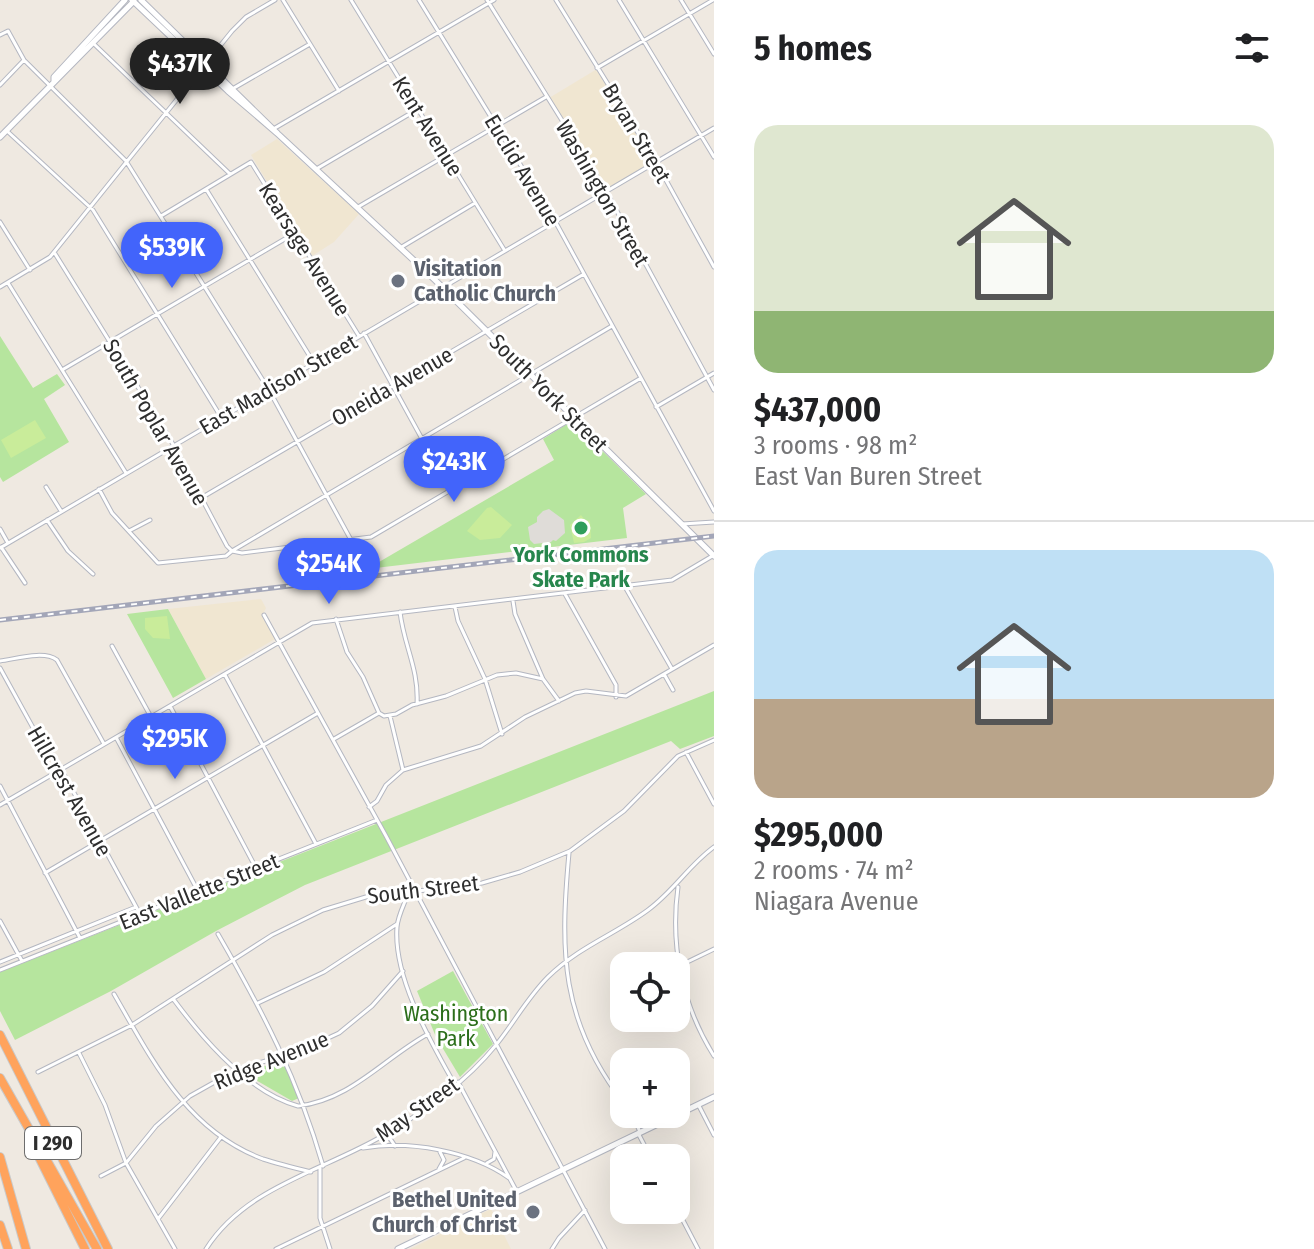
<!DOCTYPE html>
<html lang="en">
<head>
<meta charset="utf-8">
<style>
  body { margin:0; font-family:"Fira Sans Condensed",sans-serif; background:#f2f2f2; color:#202124; height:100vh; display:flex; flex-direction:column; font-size:30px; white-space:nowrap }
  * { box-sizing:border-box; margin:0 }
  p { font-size:26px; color:#757577 }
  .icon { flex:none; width:44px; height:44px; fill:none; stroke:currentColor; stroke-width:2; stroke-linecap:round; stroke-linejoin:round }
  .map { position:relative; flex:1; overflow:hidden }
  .panel { display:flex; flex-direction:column; background:#fff; width:600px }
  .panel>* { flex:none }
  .buttons { position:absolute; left:610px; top:952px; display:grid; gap:16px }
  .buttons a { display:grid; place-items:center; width:80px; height:80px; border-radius:16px; background:#fff; box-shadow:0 8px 32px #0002; font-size:40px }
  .price { position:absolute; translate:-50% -68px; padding:0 18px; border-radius:28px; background:#4264fb; color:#fff; font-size:26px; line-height:52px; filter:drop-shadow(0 2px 4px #0008) }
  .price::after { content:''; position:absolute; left:50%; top:48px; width:24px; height:18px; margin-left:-12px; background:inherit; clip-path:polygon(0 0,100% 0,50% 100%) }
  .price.selected { background:#222; color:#fff }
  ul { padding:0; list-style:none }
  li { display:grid; align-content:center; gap:16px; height:424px; padding:0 40px }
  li+li { border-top:2px solid #e0e0e0 }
  li span { display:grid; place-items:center; height:248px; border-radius:24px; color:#555 }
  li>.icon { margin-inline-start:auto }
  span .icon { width:144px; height:144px; fill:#fffc; stroke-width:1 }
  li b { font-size:34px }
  h2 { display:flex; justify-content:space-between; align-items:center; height:96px; padding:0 40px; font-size:34px }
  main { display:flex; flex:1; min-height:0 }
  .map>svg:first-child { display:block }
  .education { fill:#f0e6d1 }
  .green { fill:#b6e59e }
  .pitch { fill:#c9ec9a }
  .plaza { fill:#dfdcd8 }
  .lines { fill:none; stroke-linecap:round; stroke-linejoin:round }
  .minor-casing { stroke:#b4b7c1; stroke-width:5 }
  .secondary-casing { stroke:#b4b7c1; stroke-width:7 }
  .motorway-casing { stroke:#c9c9c9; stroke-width:10 }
  .minor { stroke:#fff; stroke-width:3 }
  .secondary { stroke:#fff; stroke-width:5 }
  .motorway { stroke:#ffa35c; stroke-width:8 }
  .rail-casing { stroke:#a3a6b8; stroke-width:5 }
  .rail { stroke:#fff; stroke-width:2; stroke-dasharray:6; stroke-linecap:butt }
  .worship-dot { fill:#6b7280; stroke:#fff; stroke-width:3 }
  .leisure-dot { fill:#2e9e5b; stroke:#fff; stroke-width:3 }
  .labels { text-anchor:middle; stroke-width:6; stroke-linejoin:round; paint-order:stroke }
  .shield { fill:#fff; stroke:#6d6d6d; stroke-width:2 }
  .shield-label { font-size:20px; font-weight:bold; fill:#2e2e2e }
  .street-label { font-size:22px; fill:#2e2e2e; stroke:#fff }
  .worship-label { font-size:22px; font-weight:bold; fill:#5b616d; stroke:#fff; text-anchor:start }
  .leisure-label { font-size:22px; font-weight:bold; fill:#27864d; stroke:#fff }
  .park-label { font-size:22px; fill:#2c6e1b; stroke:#fff }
</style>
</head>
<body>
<main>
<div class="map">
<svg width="714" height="1249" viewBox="0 0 714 1249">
  <rect width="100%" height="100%" fill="#efe9e1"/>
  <path class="education" d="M597,69l57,93 -47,27 -58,-91z
    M277,139l82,75 -25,28 -22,14 -61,-101z
    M261,599l5,9 -4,8 13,23 -69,40 -38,-70z
    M491,1209l20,40h-101z"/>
  <path class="green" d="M0,336l33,52 24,-14 8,11 -21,14 25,43 -66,40 -3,-5z
    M572,421l74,73 -23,14 4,30 -260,31 187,-109 -11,-21z
    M168,609l38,70 -33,19 -46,-84z
    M714,691v45l-34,13 -9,-8 -366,144 -89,46 -105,60 -96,49 -15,-29v-39z
    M453,971l40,73 -33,33 -24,-40 -19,-46z
    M284,1061l15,37 -7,3 -38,-22 -5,-9z"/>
  <path class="pitch" d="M35,420l11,18 -35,20 -10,-18z
    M491,507l21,18 -12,13 -20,2 -13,-9 20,-23z
    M581,515l4,5 5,1 1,17 -7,4 -10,1 -4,-18z
    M167,616l3,23 -17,-1 -8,-9v-11z"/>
  <path class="plaza" d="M549,509l15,11 1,13 -9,8 -3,-1 -2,2 -17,2 -4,-4 -2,-13 9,-5v-5l6,-6z"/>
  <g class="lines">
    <g class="minor-casing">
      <path id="minor" d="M283,0l56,91
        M351,0l154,251
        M419,0l136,221 159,290
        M487,0l119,191 108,199
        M556,0l100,162 58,105
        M619,0l95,157
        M681,0l33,54
        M0,35l8,-4 16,29 102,101 143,229 82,150
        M94,44l136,130
        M597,68l116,-68
        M0,85l24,-25
        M234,88l76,-44
        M275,128l219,-128
        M7,131l86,79 128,207
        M318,168l100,-59
        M206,189l108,174
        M358,207l188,-110
        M161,216l90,-54 108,174
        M0,222l30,48
        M400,248l75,-45
        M54,252l115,185 58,109 5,5 380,-225
        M8,283l118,190
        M0,287l50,-30 182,-226 14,-14 29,-17
        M364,333l86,157
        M62,370l233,-137
        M656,407l58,-34
        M46,487l15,24
        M99,489l13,24 46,50 68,-7 6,-5 10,2 129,-16 270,-159
        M201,498l383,-224
        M47,520l21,31 25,23
        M682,524l32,-2
        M0,529l8,14
        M129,531l21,-11
        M1,547l24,36
        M0,548l714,-420
        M624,585l48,84
        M565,594l51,91v12
        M513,601l2,13 28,65
        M455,607l3,14 27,58 17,55
        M400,612c4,34 19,57 17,92
        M264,615l122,221 219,413
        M336,619l11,33 16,25 16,36
        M112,646l39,71
        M0,661c16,-2 44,-11 57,-1l47,84
        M0,668l37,67 18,23 85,156
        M664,674l9,16
        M225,675l91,169
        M170,706l86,162
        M379,713l5,3 12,-2 16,-9 34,-9 51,-21 19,-2 27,6 16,22
        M390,716l13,54
        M117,739l81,152
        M334,739l45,-26
        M686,752l28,52
        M0,786l80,152
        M0,805l312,-182 360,-43 42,-25
        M369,807l8,-6 9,-16 17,-15 78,-24 44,-29 50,-24 11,-2 40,5 88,-51
        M569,853c-9,98 -9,168 55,250
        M45,873l273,-160
        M678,887c-8,59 4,118 36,169
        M409,891c-4,12 -11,24 -12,36 -4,51 34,115 58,158
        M0,921l22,40
        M218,934c45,78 80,145 105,232
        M0,962l136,-55
        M679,966l35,-17
        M0,970l377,-150
        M114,994c38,66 73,137 149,165 16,5 32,9 48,13
        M174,1000c29,39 76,93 124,106 53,-6 86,-48 130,-72
        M258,1003l66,-31 73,-48
        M79,1053l26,52 21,58 49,86
        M38,1072l94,-47 140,-90 51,-25 56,-17 67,-4 36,-6 38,-11 50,-21 54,-40 54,-55 36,-16
        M458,1082l59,110
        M699,1106l15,29
        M632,1114l8,18
        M634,1114l15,14
        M391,1131l-2,6 6,9
        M638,1133l13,25
        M363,1148c46,-8 108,3 146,30
        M487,1163l7,-4 1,-7
        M320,1168v50l10,31
        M439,1169l5,-9 -4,-8
        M101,1176l25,-13 30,-37 34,-30 48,-27 62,-18 39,-18 33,-27 31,-35
        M676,1207l22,42
        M158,1219l63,-82
        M206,1249c38,-60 112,-77 171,-110 43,-24 88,-56 119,-94 18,-22 31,-47 52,-68 32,-31 66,-42 100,-67 26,-19 41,-45 66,-63
        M276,1249l188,-91
        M552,1249l7,-11 26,-28"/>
    </g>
    <g class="secondary-casing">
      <path id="secondary" d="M132,0l96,91 49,42
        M141,0l137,134 157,146 279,276
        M54,81v-4l71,-77
        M0,137l134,-136
        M398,1249l316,-152"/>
    </g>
    <g class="motorway-casing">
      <path id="motorway" d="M0,1035l108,214
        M0,1078l97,171
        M29,1137l56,112
        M0,1157l26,92
        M0,1225l8,24"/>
    </g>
    <use href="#minor" class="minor"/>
    <use href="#secondary" class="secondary"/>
    <use href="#motorway" class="motorway"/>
    <g class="rail-casing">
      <path id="rail" d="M0,620l714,-84"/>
    </g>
    <use href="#rail" class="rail"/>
  </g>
  <g class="worship-dot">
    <circle cx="398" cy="281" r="8"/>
    <circle cx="533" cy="1212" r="8"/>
  </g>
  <circle class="leisure-dot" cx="581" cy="528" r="8"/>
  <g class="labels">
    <rect class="shield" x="25" y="1127" width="56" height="32" rx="6"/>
    <g class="shield-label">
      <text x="53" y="1150">I 290</text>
    </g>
    <g class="street-label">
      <text transform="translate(428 126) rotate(58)" y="8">Kent Avenue</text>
      <text transform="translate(637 133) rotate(59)" y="8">Bryan Street</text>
      <text transform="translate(523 170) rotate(59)" y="8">Euclid Avenue</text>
      <text transform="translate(603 193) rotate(60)" y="8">Washington Street</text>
      <text transform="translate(305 249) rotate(58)" y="8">Kearsage Avenue</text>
      <text transform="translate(278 384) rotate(-30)" y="8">East Madison Street</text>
      <text transform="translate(392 386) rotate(-30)" y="8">Oneida Avenue</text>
      <text transform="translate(549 393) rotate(45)" y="8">South York Street</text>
      <text transform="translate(156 422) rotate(60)" y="8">South Poplar Avenue</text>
      <text transform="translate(70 791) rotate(60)" y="8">Hillcrest Avenue</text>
      <text transform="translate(423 889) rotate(-7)" y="8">South Street</text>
      <text transform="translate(199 891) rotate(-22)" y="8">East Vallette Street</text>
      <text transform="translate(271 1060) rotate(-22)" y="8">Ridge Avenue</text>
      <text transform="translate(417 1109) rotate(-35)" y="8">May Street</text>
    </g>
    <g class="worship-label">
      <text x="414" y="276">Visitation<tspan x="414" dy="25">Catholic Church</tspan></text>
      <text x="517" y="1207" text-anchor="end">Bethel United<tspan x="517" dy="25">Church of Christ</tspan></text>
    </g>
    <g class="leisure-label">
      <text x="581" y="562">York Commons<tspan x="581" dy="25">Skate Park</tspan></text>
    </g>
    <g class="park-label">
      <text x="456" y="1021">Washington<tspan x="456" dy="25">Park</tspan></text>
    </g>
  </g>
</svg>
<div class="buttons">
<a><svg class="icon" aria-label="locate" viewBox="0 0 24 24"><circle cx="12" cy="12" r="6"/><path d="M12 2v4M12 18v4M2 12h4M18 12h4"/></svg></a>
<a>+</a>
<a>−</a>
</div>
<b class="price selected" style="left:180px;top:106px">$437K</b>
<b class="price" style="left:172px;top:290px">$539K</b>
<b class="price" style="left:454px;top:504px">$243K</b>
<b class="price" style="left:329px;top:606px">$254K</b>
<b class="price" style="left:175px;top:781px">$295K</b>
</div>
<section class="panel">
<h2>5 homes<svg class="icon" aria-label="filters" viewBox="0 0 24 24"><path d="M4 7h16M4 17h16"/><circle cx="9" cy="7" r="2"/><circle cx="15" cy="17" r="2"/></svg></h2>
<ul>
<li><span style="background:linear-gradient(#dfe7d0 75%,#8fb573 0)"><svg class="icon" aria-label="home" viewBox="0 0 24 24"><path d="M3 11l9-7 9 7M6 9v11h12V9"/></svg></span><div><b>$437,000</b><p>3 rooms · 98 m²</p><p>East Van Buren Street</p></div></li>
<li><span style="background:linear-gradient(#bfe0f5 60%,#b9a48a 0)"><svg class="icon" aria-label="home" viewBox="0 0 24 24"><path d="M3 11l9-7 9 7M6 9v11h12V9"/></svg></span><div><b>$295,000</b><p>2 rooms · 74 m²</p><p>Niagara Avenue</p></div></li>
</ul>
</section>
</main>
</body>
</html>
